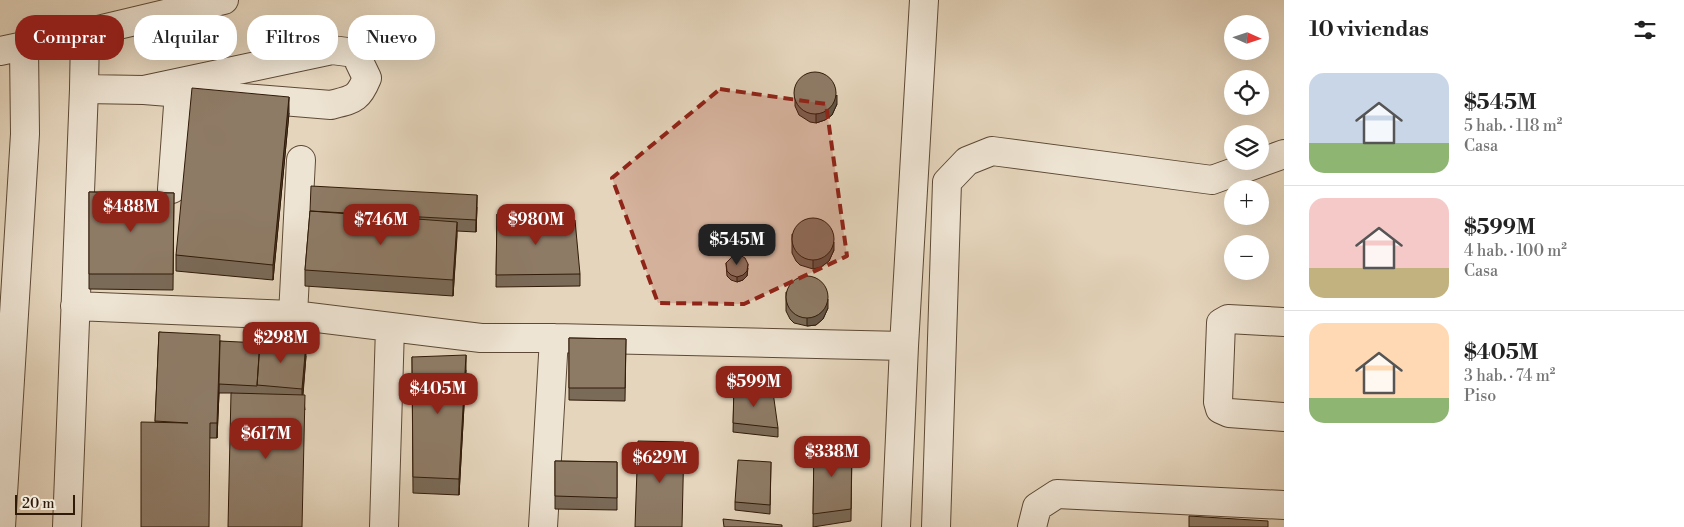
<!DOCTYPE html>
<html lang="es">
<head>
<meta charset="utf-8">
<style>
  body { margin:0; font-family:"Libre Bodoni",serif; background:#f2f2f2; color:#222; height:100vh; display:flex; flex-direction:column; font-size:19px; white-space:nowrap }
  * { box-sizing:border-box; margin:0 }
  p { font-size:16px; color:#767676 }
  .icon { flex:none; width:28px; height:28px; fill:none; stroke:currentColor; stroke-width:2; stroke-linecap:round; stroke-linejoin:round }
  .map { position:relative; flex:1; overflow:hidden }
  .side { display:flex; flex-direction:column; background:#fff; width:400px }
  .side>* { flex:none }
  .hud { position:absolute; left:15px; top:15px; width:475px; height:45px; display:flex; gap:10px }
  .needle { width:32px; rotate:93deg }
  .fabs { position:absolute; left:1224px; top:15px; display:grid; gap:10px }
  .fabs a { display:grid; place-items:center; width:45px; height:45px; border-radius:50%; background:#fff; box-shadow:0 5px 20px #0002; font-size:25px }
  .scale { position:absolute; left:15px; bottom:12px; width:60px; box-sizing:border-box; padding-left:5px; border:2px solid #301a08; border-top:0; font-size:14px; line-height:18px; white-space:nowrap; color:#301a08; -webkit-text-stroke:4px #eee4d3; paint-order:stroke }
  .price { position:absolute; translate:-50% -42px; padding:0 11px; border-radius:10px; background:#8f2418; color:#fff; font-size:16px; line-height:32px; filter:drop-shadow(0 1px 2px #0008) }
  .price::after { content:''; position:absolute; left:50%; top:30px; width:15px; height:11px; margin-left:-8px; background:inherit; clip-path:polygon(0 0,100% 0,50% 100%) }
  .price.active { background:#222; color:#fff }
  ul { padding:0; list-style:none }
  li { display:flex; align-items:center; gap:15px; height:125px; padding:0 25px }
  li+li { border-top:1px solid #e0e0e0 }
  li span { display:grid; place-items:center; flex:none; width:140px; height:100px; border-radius:15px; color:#555 }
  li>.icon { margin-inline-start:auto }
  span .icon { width:60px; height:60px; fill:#fffc; stroke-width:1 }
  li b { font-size:21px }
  h2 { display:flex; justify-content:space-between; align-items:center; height:60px; padding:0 25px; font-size:21px }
  .pill { padding:0 18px; border-radius:20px; background:#fff; box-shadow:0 5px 20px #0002; font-size:18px; line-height:45px }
  .pill.active { background:#8f2418; color:#fff }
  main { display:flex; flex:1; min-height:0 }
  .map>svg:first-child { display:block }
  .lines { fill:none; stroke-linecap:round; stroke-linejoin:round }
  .minor-casing { stroke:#5d4935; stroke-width:30 }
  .minor { stroke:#eee4d3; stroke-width:28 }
  .wall { fill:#7a6a58; stroke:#301a08 }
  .shaded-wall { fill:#635647; stroke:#301a08 }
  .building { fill:#8e7b66; stroke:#301a08 }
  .marked { fill:#8f2418; fill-opacity:0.2; stroke:#8f2418; stroke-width:4; stroke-dasharray:10 6; stroke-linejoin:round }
</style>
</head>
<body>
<main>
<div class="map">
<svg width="1284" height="527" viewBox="0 0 1284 527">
  <rect width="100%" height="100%" fill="#e5d5bc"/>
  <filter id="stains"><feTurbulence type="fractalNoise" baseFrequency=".004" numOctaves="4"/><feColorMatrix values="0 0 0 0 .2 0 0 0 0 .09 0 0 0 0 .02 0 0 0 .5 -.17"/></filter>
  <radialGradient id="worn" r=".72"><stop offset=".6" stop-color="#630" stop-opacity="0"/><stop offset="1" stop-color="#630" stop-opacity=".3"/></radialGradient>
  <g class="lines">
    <g class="minor-casing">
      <path id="minor" d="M0,51l85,-18 139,-33
        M84,89l60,1 188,-40 23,3 12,25c-9,22 -14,21 -36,27l-187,-15
        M172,189l7,-97
        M75,306l218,9 188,23h73l350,8
        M293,315l8,-155
        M1284,322l-56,-3 -7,4 -3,79 2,7 9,4 55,4
        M1,527l24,-393 -1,-87
        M67,527l17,-438 1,-56
        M384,527l6,-200
        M543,527l11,-189
        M896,527l8,-181 20,-346
        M936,527l11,-345 20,-21 25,-10 220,29 72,-26
        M1032,527l5,-20 20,-13 227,11"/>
    </g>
    <use href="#minor" class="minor"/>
  </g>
  <path class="wall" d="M795,88l42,16 -5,11 -7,5 -9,3 -6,-1 -11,-7 -4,-9z
    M289,113l-16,167 -97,-9v-16z
    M89,192l85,1 -1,97 -84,-1z
    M477,207l-1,25 -19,-1 -4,65 -148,-10v-16l5,-59z
    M497,214l83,60v12l-84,1z
    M792,234l42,16 -5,11 -8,6 -8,2 -13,-4 -4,-4 -4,-8z
    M726,263l22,5 -1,8 -4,4 -6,2 -6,-2 -4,-4z
    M786,292l42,16 -5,11 -7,6 -9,1 -13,-3 -4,-4 -4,-8z
    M159,332l61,9 86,15 -3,39 2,15 -74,-17h-12l-2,45h-7l-55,-15z
    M569,338l57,1 -1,62 -56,-1z
    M412,357l54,13 -7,125 -46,-2z
    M734,386l44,42v9l-45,-5z
    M814,443l38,2 -1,76 -38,6z
    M555,461l62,1v48l-62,-1z
    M771,462l-1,52 -35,-4v-8z"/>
  <path class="shaded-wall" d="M837,95v9l-5,11 -7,5 -9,3v-9z
    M289,97v16l-16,167v-15z
    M477,195v12l-1,25v-12z
    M457,222v15l-4,59v-16z
    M834,242v8l-5,11 -8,6 -8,2v-9z
    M748,264l-1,12 -4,4 -6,2v-5z
    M828,299v9l-5,11 -7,6 -9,1v-8z
    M306,343v13l-4,46v-13z
    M466,355v15l-7,125v-16z
    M219,384v9l-2,45v-15z"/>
  <path class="building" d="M794 93a21 21 0 1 1 42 0a21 21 0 1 1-42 0Z
    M192,88l97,9 -16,168 -97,-10z
    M311,186l166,9 -1,25 -166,-9z
    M89,192l85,1 -1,81h-84z
    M310,211l147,11 -4,58 -148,-10z
    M497,214l78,6 5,54 -84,1z
    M792 239a21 21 0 1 1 42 0a21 21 0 1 1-42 0Z
    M734,255h6l5,3 3,6 -1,7 -4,4 -6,2 -6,-2 -4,-4 -1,-8z
    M786 297a21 21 0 1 1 42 0a21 21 0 1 1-42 0Z
    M159,332l61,3 -3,88h-7l-1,104h-68v-105l47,1 -33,-2z
    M569,338l57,1 -1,49h-56z
    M260,340l46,3 -4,46 -45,-4z
    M220,341l40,2 -3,43 -38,-2z
    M466,355l-7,124 -46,-2 -1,-120z
    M734,386l39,6 5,36 -45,-5z
    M231,393l74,2 -3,132h-74z
    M638,441l46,1 -2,85h-47z
    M814,443l38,2 -1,64 -38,5z
    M738,460l33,2 -1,43 -35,-3z
    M555,461l62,1v36l-62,-2z
    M1189,516l79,5v6h-79z
    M723,519l59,6v2h-58z"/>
  <path class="marked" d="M720,89l106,15 21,152 -103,48 -86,-1 -46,-125z"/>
  <rect width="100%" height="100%" filter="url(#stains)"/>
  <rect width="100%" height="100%" fill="url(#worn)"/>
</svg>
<div class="fabs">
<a><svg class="needle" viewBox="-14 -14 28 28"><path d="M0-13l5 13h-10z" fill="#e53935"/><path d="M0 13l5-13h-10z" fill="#767676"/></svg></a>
<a><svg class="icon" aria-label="locate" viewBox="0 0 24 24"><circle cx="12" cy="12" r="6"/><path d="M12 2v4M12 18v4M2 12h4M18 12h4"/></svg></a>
<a><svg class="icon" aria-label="layers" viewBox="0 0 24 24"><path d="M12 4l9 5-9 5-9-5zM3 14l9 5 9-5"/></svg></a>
<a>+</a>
<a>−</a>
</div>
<div class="scale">20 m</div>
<b class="price" style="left:131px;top:233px">$488M</b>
<b class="price" style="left:381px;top:246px">$746M</b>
<b class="price" style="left:536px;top:246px">$980M</b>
<b class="price active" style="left:737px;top:266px">$545M</b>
<b class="price" style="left:281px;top:364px">$298M</b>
<b class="price" style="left:754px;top:408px">$599M</b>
<b class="price" style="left:438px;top:415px">$405M</b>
<b class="price" style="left:266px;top:460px">$617M</b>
<b class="price" style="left:832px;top:478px">$338M</b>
<b class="price" style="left:660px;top:484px">$629M</b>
<div class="hud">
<a class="pill active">Comprar</a>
<a class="pill">Alquilar</a>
<a class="pill">Filtros</a>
<a class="pill">Nuevo</a>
</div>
</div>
<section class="side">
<h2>10 viviendas<svg class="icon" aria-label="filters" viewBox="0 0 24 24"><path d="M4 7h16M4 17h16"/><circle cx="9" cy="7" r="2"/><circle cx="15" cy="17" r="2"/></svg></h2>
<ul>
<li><span style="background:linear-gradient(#c9d6e8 70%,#8fb573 0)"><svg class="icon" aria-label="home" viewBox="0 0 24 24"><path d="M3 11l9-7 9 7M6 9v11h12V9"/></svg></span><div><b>$545M</b><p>5 hab. · 118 m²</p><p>Casa</p></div></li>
<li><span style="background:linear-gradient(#f6c9c9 70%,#c2b280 0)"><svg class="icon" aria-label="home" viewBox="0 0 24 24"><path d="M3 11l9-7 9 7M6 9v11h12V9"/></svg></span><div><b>$599M</b><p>4 hab. · 100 m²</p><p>Casa</p></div></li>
<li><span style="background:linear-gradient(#ffd9b3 75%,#8fb573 0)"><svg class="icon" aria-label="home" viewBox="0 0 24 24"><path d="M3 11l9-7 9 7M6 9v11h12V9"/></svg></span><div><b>$405M</b><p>3 hab. · 74 m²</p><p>Piso</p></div></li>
</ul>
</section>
</main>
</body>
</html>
